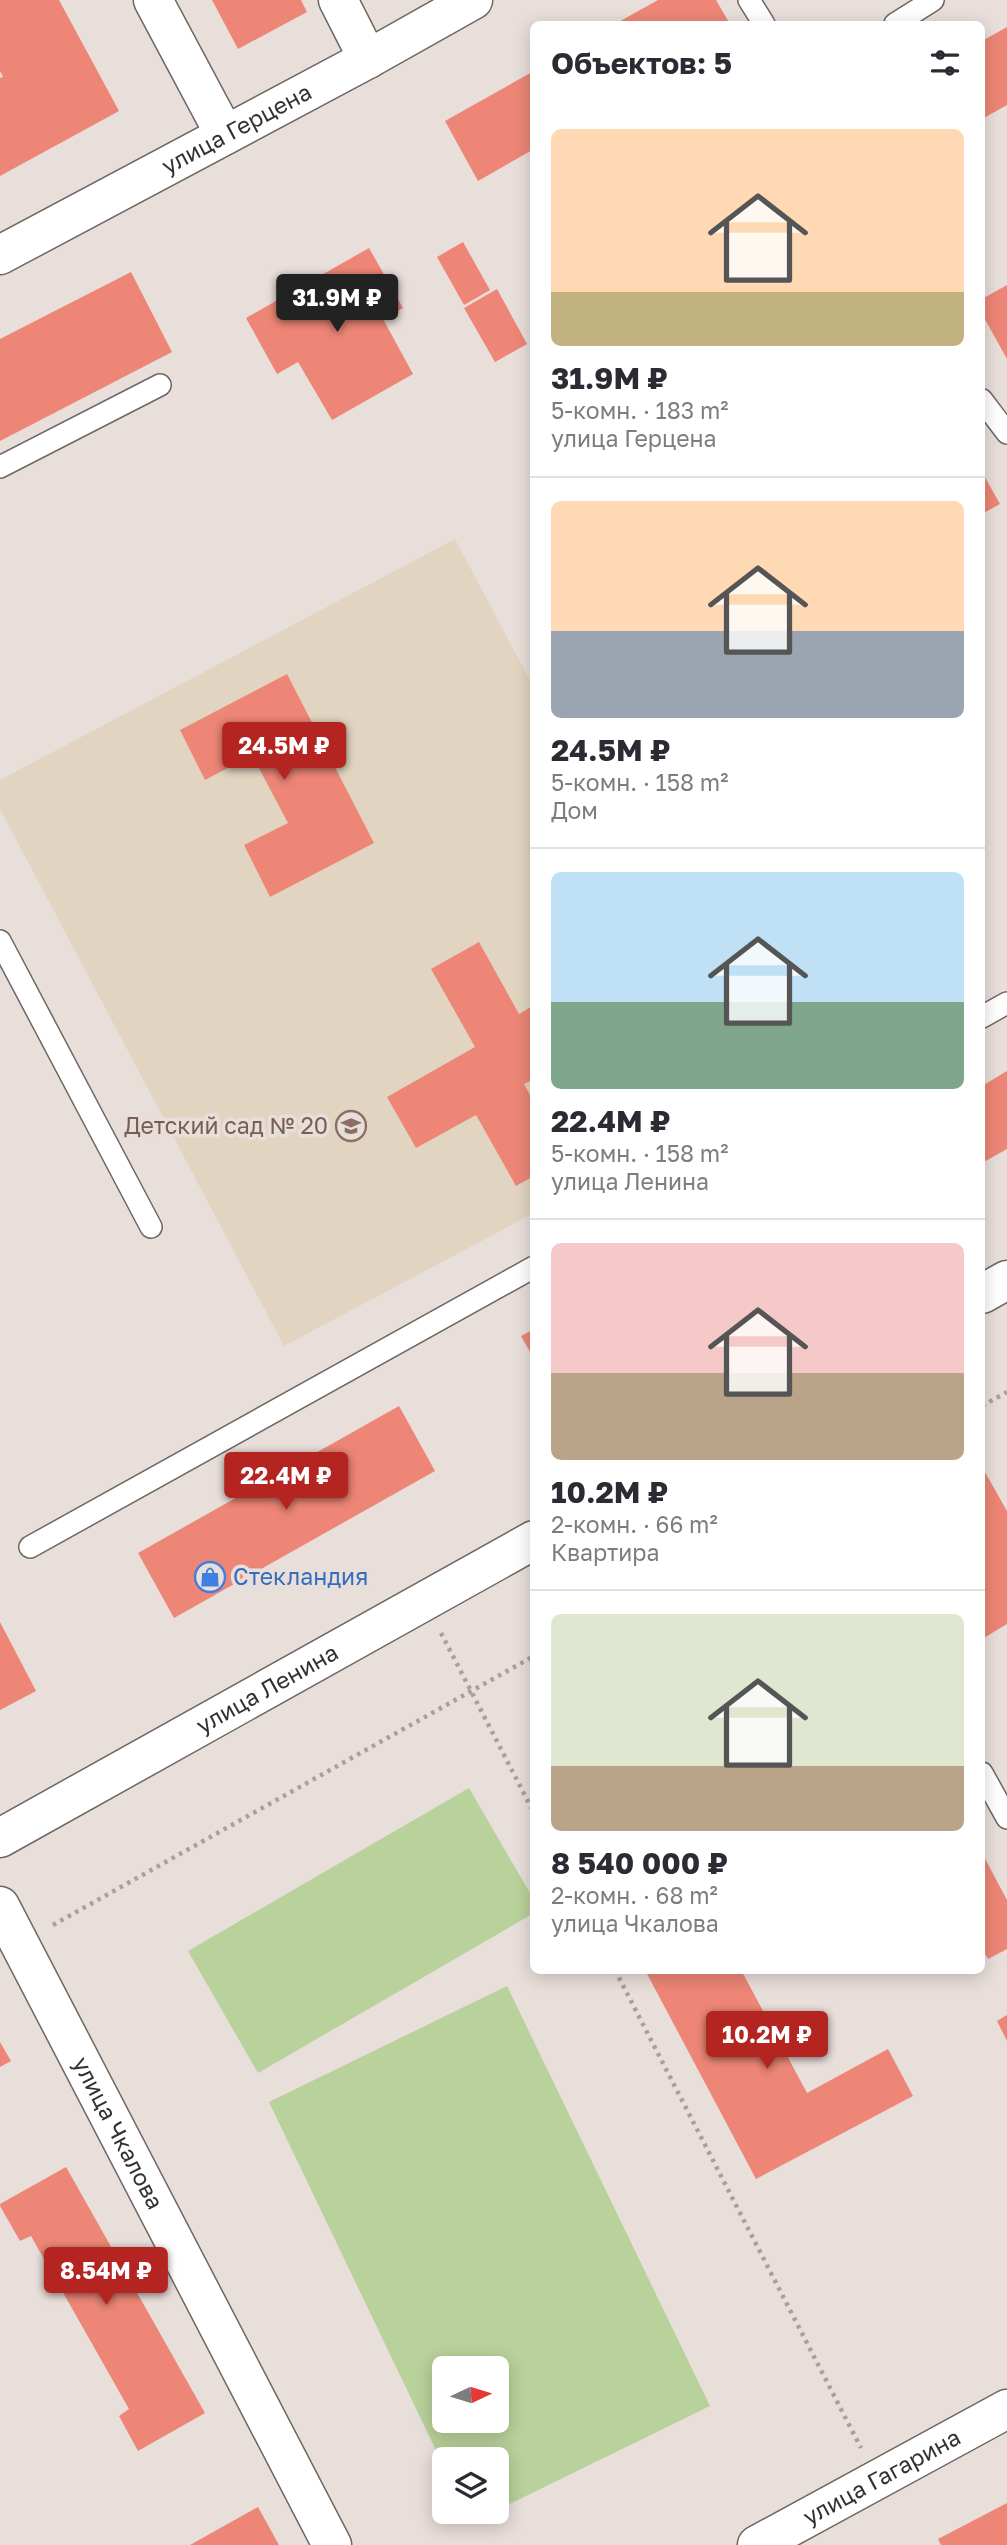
<!DOCTYPE html>
<html lang="ru">
<head>
<meta charset="utf-8">
<style>
  body { margin:0; font-family:"Golos Text",sans-serif; background:#f7f7f7; color:#2b2b33; height:100vh; display:flex; flex-direction:column; font-size:26px; white-space:nowrap }
  * { box-sizing:border-box; margin:0 }
  p { font-size:23px; color:#7c7c81 }
  .icon { flex:none; width:38px; height:38px; fill:none; stroke:currentColor; stroke-width:2; stroke-linecap:round; stroke-linejoin:round }
  .map { position:relative; flex:1; overflow:hidden }
  .panel { position:absolute; left:530px; top:21px; width:455px; height:1953px; display:flex; flex-direction:column; background:#fff; border-radius:10px; box-shadow:0 4px 18px #0003 }
  .panel>* { flex:none }
  .needle { width:46px; rotate:86deg }
  .buttons { position:absolute; left:432px; top:2356px; display:grid; gap:14px }
  .buttons a { display:grid; place-items:center; width:77px; height:77px; border-radius:10px; background:#fff; box-shadow:0 4px 18px #0003; font-size:35px }
  .price { position:absolute; translate:-50% -60px; padding:0 16px; border-radius:7px; background:#b42421; color:#fff; font-size:23px; line-height:46px; filter:drop-shadow(0 2px 4px #0008) }
  .price::after { content:''; position:absolute; left:50%; top:42px; width:21px; height:16px; margin-left:-10px; background:inherit; clip-path:polygon(0 0,100% 0,50% 100%) }
  .price.active { background:#222; color:#fff }
  ul { padding:0; list-style:none }
  li { display:grid; align-content:center; gap:14px; height:371px; padding:0 21px }
  li+li { border-top:2px solid #e1e1e2 }
  li span { display:grid; place-items:center; height:217px; border-radius:10px; color:#555 }
  li>.icon { margin-inline-start:auto }
  span .icon { width:126px; height:126px; fill:#fffc; stroke-width:1 }
  li b { font-size:30px }
  h2 { display:flex; justify-content:space-between; align-items:center; height:84px; padding:0 21px; font-size:30px }
  .map>svg:first-child { display:block }
  .education { fill:#e1d5c1 }
  .green { fill:#b9d19a; fill-rule:evenodd }
  .building { fill:#ed8676 }
  .lines { fill:none; stroke-linecap:round; stroke-linejoin:round }
  .service-casing { stroke:#6f6662; stroke-width:24 }
  .minor-casing { stroke:#6f6662; stroke-width:41 }
  .tertiary-casing { stroke:#6f6662; stroke-width:41 }
  .secondary-casing { stroke:#6f6662; stroke-width:41 }
  .path { stroke:#a8a09d; stroke-width:4.5; stroke-dasharray:3.5 5; stroke-linecap:butt }
  .service { stroke:#fff; stroke-width:21 }
  .minor { stroke:#fff; stroke-width:38 }
  .tertiary { stroke:#fff; stroke-width:38 }
  .secondary { stroke:#fff; stroke-width:38 }
  .labels { text-anchor:middle; stroke-width:7; stroke-linejoin:round; paint-order:stroke }
  .street-label { font-size:23px; fill:#35312f; stroke:#e8deda }
  .education-label { font-size:23px; fill:#785e54; stroke:#e8deda; text-anchor:end }
  .shop-label { font-size:23px; fill:#366cbe; stroke:#e8deda; text-anchor:start }
</style>
</head>
<body>
<div class="map">
<svg width="1007" height="2545" viewBox="0 0 1007 2545">
  <rect width="100%" height="100%" fill="#e8deda"/>
  <path class="education" d="M455,539l79,149v525l-250,133 -284,-537v-29z"/>
  <path class="green" d="M469,1788l65,112v13l-276,160 -70,-122z
    M507,1986l203,420 -213,104v-51h-53v8l-175,-365zM444,2368h53v52h-53z"/>
  <path class="building" d="M0,0h59l60,111 -119,65v-98l3,-1 -3,-6z
    M212,0h89l6,12 -69,37z
    M658,0h58l14,24h-115z
    M1007,27v78l-25,14v-78z
    M534,71v78l-56,32 -33,-60z
    M463,242l27,48 -26,15 -27,-48z
    M369,248l34,60 -20,11 30,55 -81,46 -34,-58 -21,12 -31,-56z
    M131,272l41,80 -172,89v-102z
    M1007,285v74l-25,-45v-15z
    M497,289l30,55 -32,18 -31,-54z
    M982,472l18,32 -18,10z
    M287,674l87,169 -104,54 -26,-52 44,-22 -36,-68 -47,25 -25,-50z
    M479,942l40,72 15,-9v74l-10,5 10,18v74l-18,10 -40,-71 -60,33 -29,-51 88,-50 -44,-78z
    M1007,1071v78l-25,14v-77z
    M534,1329v30l-13,-23z
    M399,1406l36,65 -261,147 -36,-65z
    M982,1467l25,44v113l-25,15z
    M0,1622l36,69 -36,19z
    M982,1853l25,47v49l-19,10 -6,-11z
    M645,1970h96l66,123 81,-44 25,47 -157,83z
    M1007,2015v26l-10,-20z
    M0,2042l11,19 -11,6z
    M66,2167l139,246 -67,38 -19,-35 10,-7 -98,-173 -11,5 -20,-35v-2z
    M1007,2503v42h-66l-3,-6z
    M258,2507l21,38h-89z"/>
  <g class="lines">
    <g class="service-casing">
      <path id="service" d="M749,0l15,24
        M895,24l38,-24
        M982,400l25,33
        M0,467l160,-82
        M0,941l151,286
        M982,1017l25,-14
        M30,1547l504,-280
        M982,1773l25,45"/>
    </g>
    <g class="minor-casing">
      <g id="minor">
        <path d="M153,0l72,135"/>
        <path d="M338,0l30,59"/>
        <path d="M982,1294l25,-14"/>
        <path id="s1" d="M0,1838l534,-298"/>
      </g>
    </g>
    <g class="tertiary-casing">
      <g id="tertiary">
        <path id="s2" d="M0,255l368,-196 105,-59"/>
      </g>
    </g>
    <g class="secondary-casing">
      <g id="secondary">
        <path id="s3" d="M0,1906l332,639"/>
        <path id="s4" d="M757,2545l250,-136"/>
      </g>
    </g>
    <path class="path" d="M982,1406l25,-14
      M441,1633l93,180
      M53,1925l481,-269
      M615,1970l246,478"/>
    <use href="#service" class="service"/>
    <use href="#minor" class="minor"/>
    <use href="#tertiary" class="tertiary"/>
    <use href="#secondary" class="secondary"/>
  </g>
  <defs>
    <g id="school-ring" transform="scale(1.575)"><circle r="9.5" fill="#e8deda" stroke="#8d6e63" stroke-width="1.5"/><path d="M0-5L7-2L0 1L-7-2ZM-4 1L0 2.5L4 1V4Q0 6-4 4Z" fill="#8d6e63"/></g>
    <g id="shop-ring" transform="scale(1.575)"><circle r="9.5" fill="#e8deda" stroke="#3f7fe0" stroke-width="1.5"/><path d="M-5-2.5h2.3a2.7 3.5 0 0 1 5.4 0H5L5.5 6h-11ZM-1.5-2.5h3a1.5 2.3 0 0 0-3 0Z" fill="#3f7fe0"/></g>
  </defs>
  <g fill-rule="evenodd">
    <use href="#school-ring" x="351" y="1126"/>
    <use href="#shop-ring" x="210" y="1577"/>
  </g>
  <g class="labels">
    <g class="street-label">
      <text dy="8" stroke="none"><textPath href="#s2" startOffset="268">улица Герцена</textPath></text>
      <text dy="8" stroke="none"><textPath href="#s1" startOffset="306">улица Ленина</textPath></text>
      <text dy="8" stroke="none"><textPath href="#s3" startOffset="256">улица Чкалова</textPath></text>
      <text dy="8" stroke="none"><textPath href="#s4" startOffset="142">улица Гагарина</textPath></text>
    </g>
    <g class="education-label">
      <text x="328" y="1134">Детский сад № 20</text>
    </g>
    <g class="shop-label">
      <text x="233" y="1585">Стекландия</text>
    </g>
  </g>
</svg>
<div class="buttons">
<a><svg class="needle" viewBox="-14 -14 28 28"><path d="M0-13l5 13h-10z" fill="#e53935"/><path d="M0 13l5-13h-10z" fill="#7c7c81"/></svg></a>
<a><svg class="icon" aria-label="layers" viewBox="0 0 24 24"><path d="M12 4l9 5-9 5-9-5zM3 14l9 5 9-5"/></svg></a>
</div>
<b class="price active" style="left:337px;top:334px">31.9M ₽</b>
<b class="price" style="left:284px;top:782px">24.5M ₽</b>
<b class="price" style="left:286px;top:1512px">22.4M ₽</b>
<b class="price" style="left:767px;top:2071px">10.2M ₽</b>
<b class="price" style="left:106px;top:2307px">8.54M ₽</b>
<section class="panel">
<h2>Объектов: 5<svg class="icon" aria-label="filters" viewBox="0 0 24 24"><path d="M4 7h16M4 17h16"/><circle cx="9" cy="7" r="2"/><circle cx="15" cy="17" r="2"/></svg></h2>
<ul>
<li><span style="background:linear-gradient(#ffd9b3 75%,#c2b280 0)"><svg class="icon" aria-label="home" viewBox="0 0 24 24"><path d="M3 11l9-7 9 7M6 9v11h12V9"/></svg></span><div><b>31.9M ₽</b><p>5-комн. · 183 m²</p><p>улица Герцена</p></div></li>
<li><span style="background:linear-gradient(#ffd9b3 60%,#9aa5b1 0)"><svg class="icon" aria-label="home" viewBox="0 0 24 24"><path d="M3 11l9-7 9 7M6 9v11h12V9"/></svg></span><div><b>24.5M ₽</b><p>5-комн. · 158 m²</p><p>Дом</p></div></li>
<li><span style="background:linear-gradient(#bfe0f5 60%,#7fa58c 0)"><svg class="icon" aria-label="home" viewBox="0 0 24 24"><path d="M3 11l9-7 9 7M6 9v11h12V9"/></svg></span><div><b>22.4M ₽</b><p>5-комн. · 158 m²</p><p>улица Ленина</p></div></li>
<li><span style="background:linear-gradient(#f6c9c9 60%,#b9a48a 0)"><svg class="icon" aria-label="home" viewBox="0 0 24 24"><path d="M3 11l9-7 9 7M6 9v11h12V9"/></svg></span><div><b>10.2M ₽</b><p>2-комн. · 66 m²</p><p>Квартира</p></div></li>
<li><span style="background:linear-gradient(#dfe7d0 70%,#b9a48a 0)"><svg class="icon" aria-label="home" viewBox="0 0 24 24"><path d="M3 11l9-7 9 7M6 9v11h12V9"/></svg></span><div><b>8 540 000 ₽</b><p>2-комн. · 68 m²</p><p>улица Чкалова</p></div></li>
</ul>
</section>
</div>
</body>
</html>
